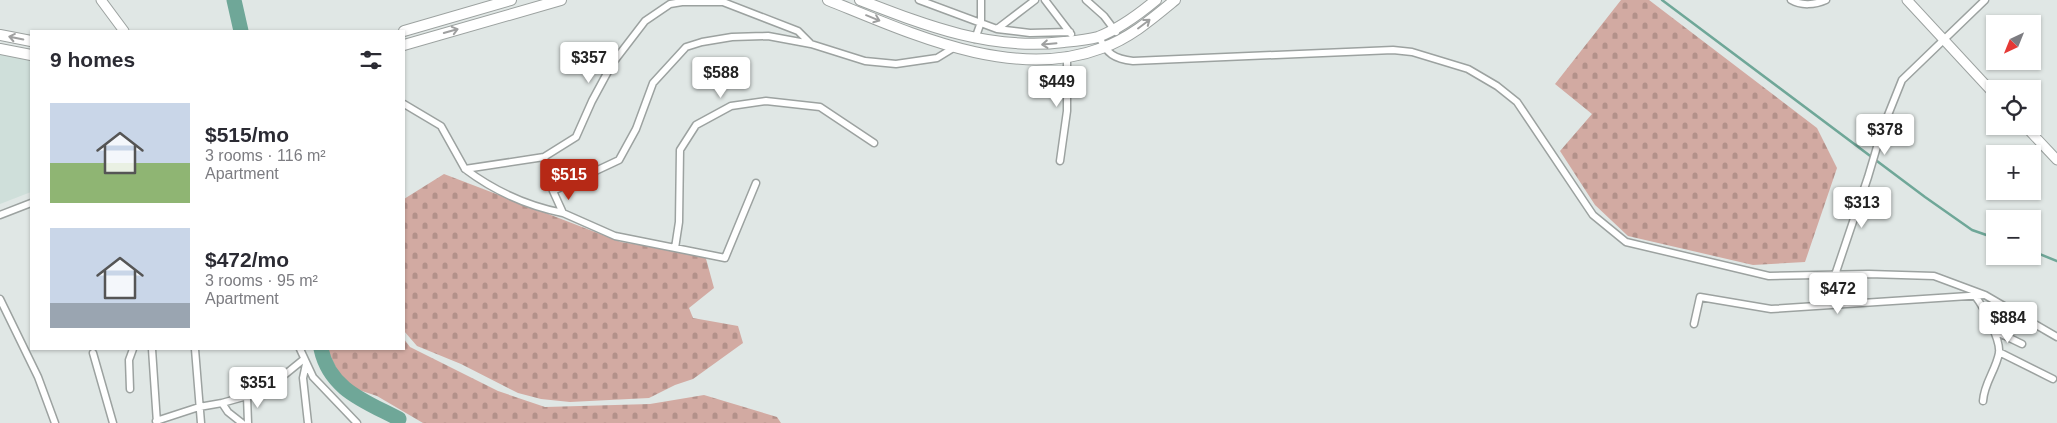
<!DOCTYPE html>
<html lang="en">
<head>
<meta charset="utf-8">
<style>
  body { margin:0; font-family:Arial,sans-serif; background:#f7f7f7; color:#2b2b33; height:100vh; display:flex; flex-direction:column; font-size:19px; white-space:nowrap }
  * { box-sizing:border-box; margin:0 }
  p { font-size:16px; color:#7c7c81 }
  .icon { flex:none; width:28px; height:28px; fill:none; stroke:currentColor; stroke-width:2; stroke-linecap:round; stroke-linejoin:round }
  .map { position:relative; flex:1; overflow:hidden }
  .side { position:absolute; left:30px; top:30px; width:375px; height:320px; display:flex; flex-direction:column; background:#fff; border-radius:0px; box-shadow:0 1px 4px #0004 }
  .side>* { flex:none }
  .needle { width:32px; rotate:223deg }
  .fabs { position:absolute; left:1986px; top:15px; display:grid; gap:10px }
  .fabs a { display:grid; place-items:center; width:55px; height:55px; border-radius:0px; background:#fff; box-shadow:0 1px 4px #0004; font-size:25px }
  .price { position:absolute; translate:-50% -42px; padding:0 11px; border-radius:5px; background:#fff; color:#222; font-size:16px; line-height:32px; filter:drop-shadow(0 1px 2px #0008) }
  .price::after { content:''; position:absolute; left:50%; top:30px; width:15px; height:11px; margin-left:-8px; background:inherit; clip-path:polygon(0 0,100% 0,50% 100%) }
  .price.on { background:#b62916; color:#fff }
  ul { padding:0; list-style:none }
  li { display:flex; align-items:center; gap:15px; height:125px; padding:0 20px }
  li span { display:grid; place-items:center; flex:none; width:140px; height:100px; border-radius:0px; color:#555 }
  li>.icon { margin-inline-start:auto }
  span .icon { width:60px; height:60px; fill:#fffc; stroke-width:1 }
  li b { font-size:21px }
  h2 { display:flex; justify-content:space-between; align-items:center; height:60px; padding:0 20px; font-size:21px }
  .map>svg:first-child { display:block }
  .built { fill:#cfdfda }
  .cemetery { fill:url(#cemetery-stones) }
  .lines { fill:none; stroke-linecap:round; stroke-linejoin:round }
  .stream { stroke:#6fa798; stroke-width:2.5 }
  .river { stroke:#6fa798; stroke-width:15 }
  .street-casing { stroke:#9ca2a0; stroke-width:9 }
  .secondary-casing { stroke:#9ca2a0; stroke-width:11 }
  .primary-casing { stroke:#9ca2a0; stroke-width:12 }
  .street { stroke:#fff; stroke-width:6 }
  .secondary { stroke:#fff; stroke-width:9 }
  .primary { stroke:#fff; stroke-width:10 }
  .oneway { stroke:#9fa0a0 }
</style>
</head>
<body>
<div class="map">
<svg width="2057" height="423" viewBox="0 0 2057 423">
  <defs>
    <pattern id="cemetery-stones" width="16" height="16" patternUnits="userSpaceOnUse" patternTransform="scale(1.25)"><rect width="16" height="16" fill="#d2aaa2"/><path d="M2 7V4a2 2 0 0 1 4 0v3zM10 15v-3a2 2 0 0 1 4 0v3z" fill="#b3918a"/></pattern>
  </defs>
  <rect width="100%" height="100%" fill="#e0e7e5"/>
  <path class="built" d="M0,54l31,5v133l-31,12z"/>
  <path class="cemetery" d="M1621,0h28l168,128 20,40 -32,94 -52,3 -125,-29 -33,-31 -35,-54 32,-37 -37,-30z
    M444,174l177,68 84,13 9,33 -25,20 4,10 45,8 5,17 -50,36 -18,6 -26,13 -79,4 -29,-3 -23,-6 -57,-29 -44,-18 -13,-15v-132z
    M404,339l6,8 88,44 47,16 105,-3 54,-9 73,22 4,6h-358l-46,-27 -27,-9 -9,-9 -14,-29h77z"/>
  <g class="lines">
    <path class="stream" d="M1662,0l263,197 47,33 23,8
      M2032,251l25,10"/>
    <path class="river" d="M234,0l7,31
      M321,349c9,41 44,52 78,70"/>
    <g class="street-casing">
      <path id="street" d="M919,0l78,29 38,-29
        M1045,0l26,34
        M1086,0l18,16 12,16
        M1791,0c10,6 24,5 35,0
        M997,29l33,4 40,-1
        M1099,36c7,18 16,23 34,25l260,-11 19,2 56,17 29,17 20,16 76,113 33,27 143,34 100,-2 65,2 51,19 72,42
        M975,39l6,-17v-22
        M404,104l37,22 24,43 79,-12 9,34 10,22 52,23 110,22 31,-75
        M544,157l32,-20 16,-36 20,-37 33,-43 25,-17 12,-2h41l75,29 12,12
        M1060,161l7,-50v-55
        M465,169c28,21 63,37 98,44
        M553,191l66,-31 17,-31 17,-46 33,-36 16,-5 30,-5 36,-1 43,8 54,17 31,3 41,-6 18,-11
        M0,215l31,-12
        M675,248l4,-26 1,-72 16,-25 35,-19 35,-5 54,6 54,36
        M1835,275l33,-98 14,-47 20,-50 83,-80
        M1975,296c8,10 26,44 24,57 -3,17 -15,30 -16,48
        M0,299l38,78 17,46
        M1694,324l6,-27 71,12 213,-14
        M1993,330l29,14
        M152,349l5,74
        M195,349l6,74
        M300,349l13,28 44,46
        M1999,352l54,27
        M93,353l20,70
        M306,364l-3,14 5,45
        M130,389l-1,-29 4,-11
        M247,396l1,27
        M156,421l43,-14 23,-4
        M242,423l-14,-11 -6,-9 25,-7 25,-11 32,-26"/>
    </g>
    <g class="secondary-casing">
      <path id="secondary" d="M101,0l23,31
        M1907,0l88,95
        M2025,126l32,34"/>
    </g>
    <g class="primary-casing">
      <path id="primary" d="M828,0c82,33 185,82 274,48 28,-10 50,-29 73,-48
        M860,0c67,26 131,51 204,42 11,-1 23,-2 34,-5 21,-8 40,-22 58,-37
        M404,31l107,-31
        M0,35l31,6
        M404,45l157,-45
        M0,49l31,6"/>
    </g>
    <use href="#street" class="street"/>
    <use href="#secondary" class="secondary"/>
    <use href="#primary" class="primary"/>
  </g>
  <defs><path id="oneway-shaft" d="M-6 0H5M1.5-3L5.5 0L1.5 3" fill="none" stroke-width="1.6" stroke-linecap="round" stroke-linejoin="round" transform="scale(1.25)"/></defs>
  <g class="oneway">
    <use href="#oneway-shaft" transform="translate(873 18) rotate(22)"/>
    <use href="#oneway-shaft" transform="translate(1144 24) rotate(-37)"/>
    <use href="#oneway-shaft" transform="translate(451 31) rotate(-16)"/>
    <use href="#oneway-shaft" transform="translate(16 38) rotate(-168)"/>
    <use href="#oneway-shaft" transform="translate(1049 44) rotate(175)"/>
  </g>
</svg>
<div class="fabs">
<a><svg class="needle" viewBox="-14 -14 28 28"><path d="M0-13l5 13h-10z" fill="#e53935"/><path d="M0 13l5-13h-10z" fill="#7c7c81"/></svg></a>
<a><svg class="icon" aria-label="locate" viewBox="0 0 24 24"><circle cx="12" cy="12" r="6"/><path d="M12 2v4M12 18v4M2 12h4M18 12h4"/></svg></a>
<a>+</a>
<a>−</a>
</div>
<b class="price" style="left:589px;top:84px">$357</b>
<b class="price" style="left:721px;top:99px">$588</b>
<b class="price" style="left:1057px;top:108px">$449</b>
<b class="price" style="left:1885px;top:156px">$378</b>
<b class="price on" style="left:569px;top:201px">$515</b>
<b class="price" style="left:1862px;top:229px">$313</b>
<b class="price" style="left:1838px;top:315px">$472</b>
<b class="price" style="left:2008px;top:344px">$884</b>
<b class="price" style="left:258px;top:409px">$351</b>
<section class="side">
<h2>9 homes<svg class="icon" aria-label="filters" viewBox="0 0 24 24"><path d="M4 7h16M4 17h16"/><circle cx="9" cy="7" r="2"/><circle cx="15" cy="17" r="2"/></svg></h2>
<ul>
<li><span style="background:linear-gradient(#c9d6e8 60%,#8fb573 0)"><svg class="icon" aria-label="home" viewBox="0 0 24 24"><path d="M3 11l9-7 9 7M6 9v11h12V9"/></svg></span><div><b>$515/mo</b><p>3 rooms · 116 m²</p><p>Apartment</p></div></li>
<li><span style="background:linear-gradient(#c9d6e8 75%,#9aa5b1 0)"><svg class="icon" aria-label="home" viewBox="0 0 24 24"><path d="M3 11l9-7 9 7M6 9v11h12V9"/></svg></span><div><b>$472/mo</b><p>3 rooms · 95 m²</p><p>Apartment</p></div></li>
</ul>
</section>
</div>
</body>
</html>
